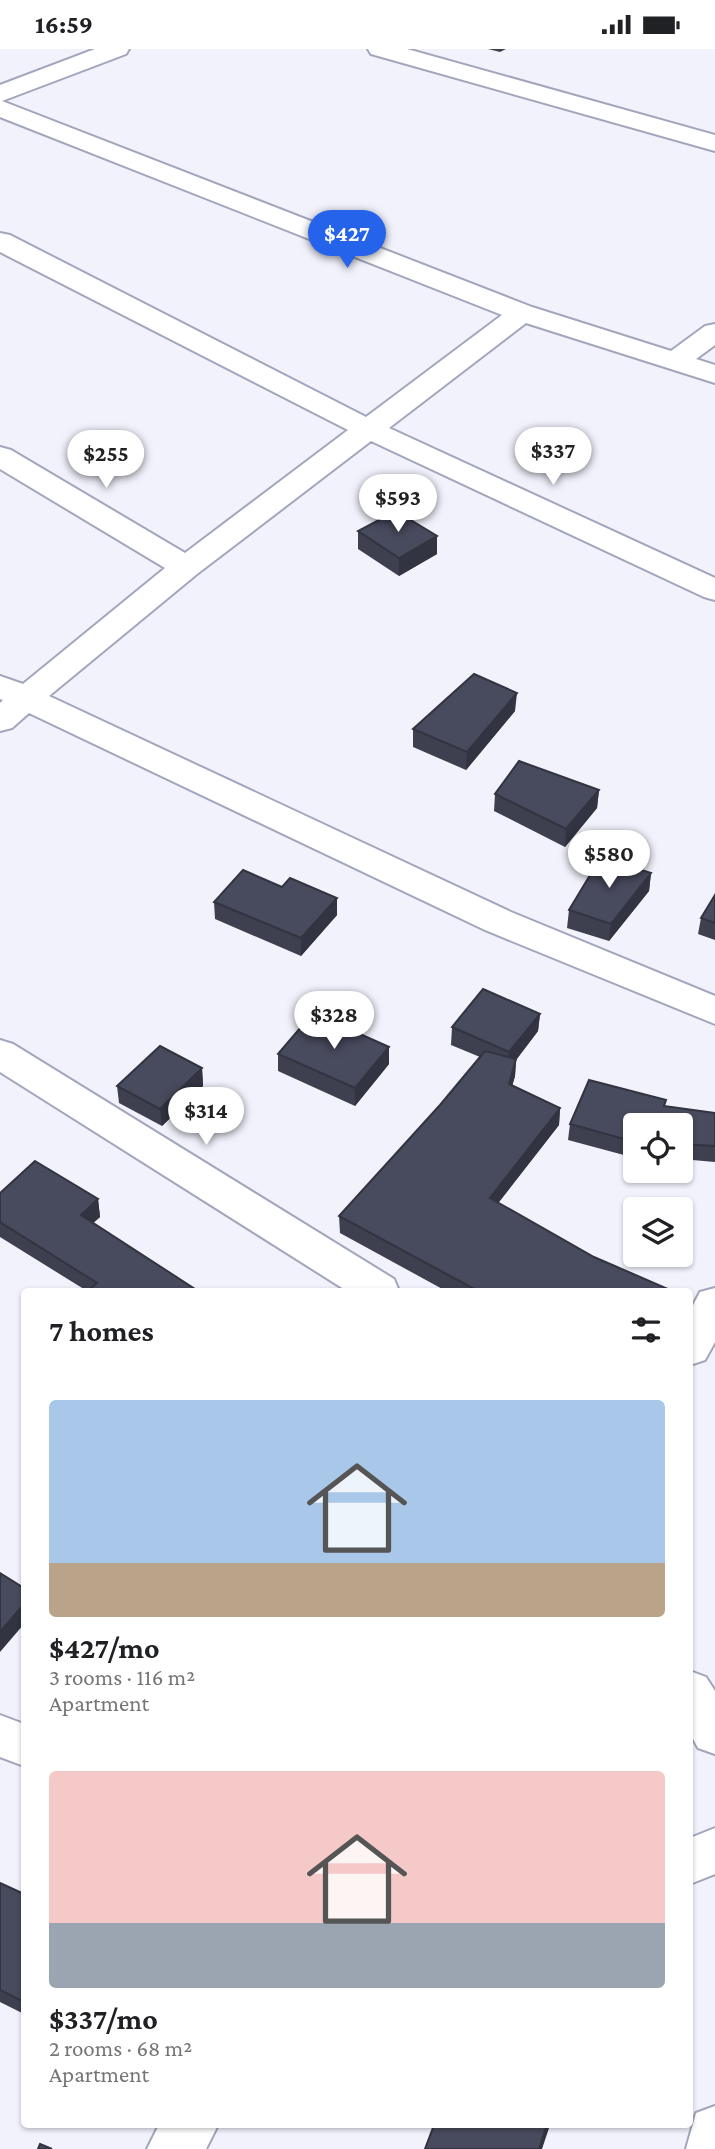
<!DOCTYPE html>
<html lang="en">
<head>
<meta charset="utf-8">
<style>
  body { margin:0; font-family:"Crimson Pro",serif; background:#f2f2f2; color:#202124; height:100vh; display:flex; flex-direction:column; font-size:26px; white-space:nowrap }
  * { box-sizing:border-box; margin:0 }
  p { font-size:23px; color:#757577 }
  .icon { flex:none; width:38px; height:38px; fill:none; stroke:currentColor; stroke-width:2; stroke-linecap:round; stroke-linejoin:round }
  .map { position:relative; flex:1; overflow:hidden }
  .details { position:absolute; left:21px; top:1239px; width:672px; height:840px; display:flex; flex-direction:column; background:#fff; border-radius:7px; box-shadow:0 2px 5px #0004 }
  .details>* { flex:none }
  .controls { position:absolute; left:623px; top:1064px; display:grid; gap:14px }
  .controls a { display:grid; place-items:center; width:70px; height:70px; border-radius:7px; background:#fff; box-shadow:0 2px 5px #0004; font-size:35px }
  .price { position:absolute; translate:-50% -60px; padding:0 16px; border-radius:24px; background:#fff; color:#222; font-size:23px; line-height:46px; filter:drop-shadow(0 2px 4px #0008) }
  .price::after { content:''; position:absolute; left:50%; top:42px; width:21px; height:16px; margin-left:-10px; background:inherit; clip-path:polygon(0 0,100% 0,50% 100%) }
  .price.active { background:#2563eb; color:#fff }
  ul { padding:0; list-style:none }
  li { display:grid; align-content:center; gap:14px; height:371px; padding:0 28px }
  li span { display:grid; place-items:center; height:217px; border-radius:7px; color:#555 }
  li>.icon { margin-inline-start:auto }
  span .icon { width:126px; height:126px; fill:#fffc; stroke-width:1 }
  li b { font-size:30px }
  h2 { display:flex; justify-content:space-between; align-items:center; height:84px; padding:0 28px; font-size:30px }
  .status { display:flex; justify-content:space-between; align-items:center; height:49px; padding:0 35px; background:#fff; direction:ltr }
  .status svg { height:19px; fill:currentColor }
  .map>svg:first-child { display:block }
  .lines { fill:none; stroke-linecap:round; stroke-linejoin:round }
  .minor-casing { stroke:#a2a6bc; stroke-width:4 }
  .minor { fill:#fff; fill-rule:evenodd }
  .wall { fill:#3e4050 }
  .shaded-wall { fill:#323441 }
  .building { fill:#484a5d; stroke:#323441; stroke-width:2 }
</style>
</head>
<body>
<div class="status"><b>16:59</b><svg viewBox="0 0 49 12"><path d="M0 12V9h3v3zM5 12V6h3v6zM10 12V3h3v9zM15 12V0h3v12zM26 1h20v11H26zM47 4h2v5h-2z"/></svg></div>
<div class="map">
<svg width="715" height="2100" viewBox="0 0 715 2100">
  <rect width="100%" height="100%" fill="#f1f2fc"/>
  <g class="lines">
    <g class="minor-casing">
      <path id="minor" d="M95,0h34l-3,5 -124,47 530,206 139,44 34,-25 10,-2v21l-19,14 19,6v18l-189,-60 -137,105 326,150v22l-11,-3 -333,-156 -174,133 -148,122 462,216 204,84v28l-230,-94 -456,-217 -17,15 -12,3v-28l3,-3 -3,-1v-23l23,8 142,-116 -165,-99v-22l11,3 174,103 163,-123 -348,-178v-19l10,2 356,182 136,-102 -502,-198v-32z
        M368,0h39l308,86v16l-344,-97z
        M0,991l13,4 381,235 5,12h-52l-347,-219z
        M715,1239v54l-10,18 -15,5v-54l10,-19z
        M690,1622l16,6 9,14v63l-17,-6 -8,-15z
        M0,1666l24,9v42l-24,-9z
        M715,1779v46l-25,10v-46z
        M715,2057v43h-29l10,-36z
        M159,2076h59l-12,24h-59z"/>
    </g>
    <use href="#minor" class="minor"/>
  </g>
  <path class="wall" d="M488,0h18l-6,3z
    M358,482l79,5v18l-38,22 -41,-27z
    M515,662l-49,59 -53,-23v-18z
    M599,741l-2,18 -32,39 -71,-36 1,-17z
    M651,824l-2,18 -40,50 -42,-13 2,-18z
    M282,838l55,11v17l-36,41 -86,-37 -1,-17z
    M715,846v45l-17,-6 3,-16z
    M540,965l-2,17 -22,29 -1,16 -3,10 48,22 -1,17 -61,78 96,54 74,32 -1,2h-221l-106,-58 -1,-17 101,-111 40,-48 -29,-12 1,-18z
    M278,1005l111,10 -34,42 -77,-35z
    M202,1019l1,18 -41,40 -43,-23 -2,-17z
    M715,1064v49l-34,-3v-34h-46v33l-67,-18 2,-16z
    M0,1144l98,6 2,18 -7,6 105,68h-111l-87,-54z
    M0,1834l24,11v120l-24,-12z"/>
  <path class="shaded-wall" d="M437,487v18l-38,22v-18z
    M517,644l-2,18 -49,59 1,-18z
    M599,741l-2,18 -32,39 1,-18z
    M651,824l-2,18 -40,50 2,-17z
    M337,849v17l-36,41v-18z
    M540,965l-2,17 -22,29 -1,16 -7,25 1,-49z
    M389,998v17l-34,42v-18z
    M202,1019l1,18 -41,40 -2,-17z
    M560,1059l-1,17 -70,90 1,-17z
    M98,1150l2,18 -17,15 -2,-17z
    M24,1555v20l-24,28v-20z
    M547,2076h3l-8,24h-3z"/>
  <path class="building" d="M396,462l41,25 -38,22 -41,-27z
    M474,625l43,19 -50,59 -54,-23z
    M519,712l80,29 -33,39 -71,-35z
    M601,808l50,16 -40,51 -42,-14z
    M243,821l39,17 8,-9 47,20 -36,40 -87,-36z
    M715,846v28l-14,-5z
    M483,940l57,25 -31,38 -57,-25z
    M313,964l76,34 -34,41 -77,-34z
    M160,997l42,22 -42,41 -43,-23z
    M485,1002l31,8 -7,25 51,24 -70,90 104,59 74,32 -2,2h-188l-139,-75 101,-111z
    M589,1031l77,20 -2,6 51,7v33l-34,-2v-19h-46v17l-65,-18z
    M35,1112l63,38 -17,16 117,76h-110l9,-8 -97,-61v-29z
    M0,1524l24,15v16l-24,28z
    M0,1834l24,11v108l-24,-12z
    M434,2076h113l-8,24h-114z
    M40,2095l12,5h-14z"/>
</svg>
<div class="controls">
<a><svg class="icon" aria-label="locate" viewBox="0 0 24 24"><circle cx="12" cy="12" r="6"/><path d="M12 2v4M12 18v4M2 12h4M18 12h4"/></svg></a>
<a><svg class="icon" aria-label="layers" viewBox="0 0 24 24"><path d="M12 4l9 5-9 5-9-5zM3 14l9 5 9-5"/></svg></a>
</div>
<b class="price active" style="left:347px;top:221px">$427</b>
<b class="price" style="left:553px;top:438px">$337</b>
<b class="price" style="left:106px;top:441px">$255</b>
<b class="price" style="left:398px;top:485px">$593</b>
<b class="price" style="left:609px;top:841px">$580</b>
<b class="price" style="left:334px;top:1002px">$328</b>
<b class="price" style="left:206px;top:1098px">$314</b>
<section class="details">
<h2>7 homes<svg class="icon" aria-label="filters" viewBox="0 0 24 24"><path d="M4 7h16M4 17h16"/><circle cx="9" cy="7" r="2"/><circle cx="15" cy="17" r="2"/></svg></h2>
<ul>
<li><span style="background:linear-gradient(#a9c7e8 75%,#b9a48a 0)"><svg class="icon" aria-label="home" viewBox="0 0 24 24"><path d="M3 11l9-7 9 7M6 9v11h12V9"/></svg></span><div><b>$427/mo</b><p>3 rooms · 116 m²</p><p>Apartment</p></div></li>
<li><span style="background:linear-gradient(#f6c9c9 70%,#9aa5b1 0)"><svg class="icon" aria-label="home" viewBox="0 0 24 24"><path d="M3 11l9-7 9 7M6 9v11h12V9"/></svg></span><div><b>$337/mo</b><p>2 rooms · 68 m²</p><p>Apartment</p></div></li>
</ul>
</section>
</div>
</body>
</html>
